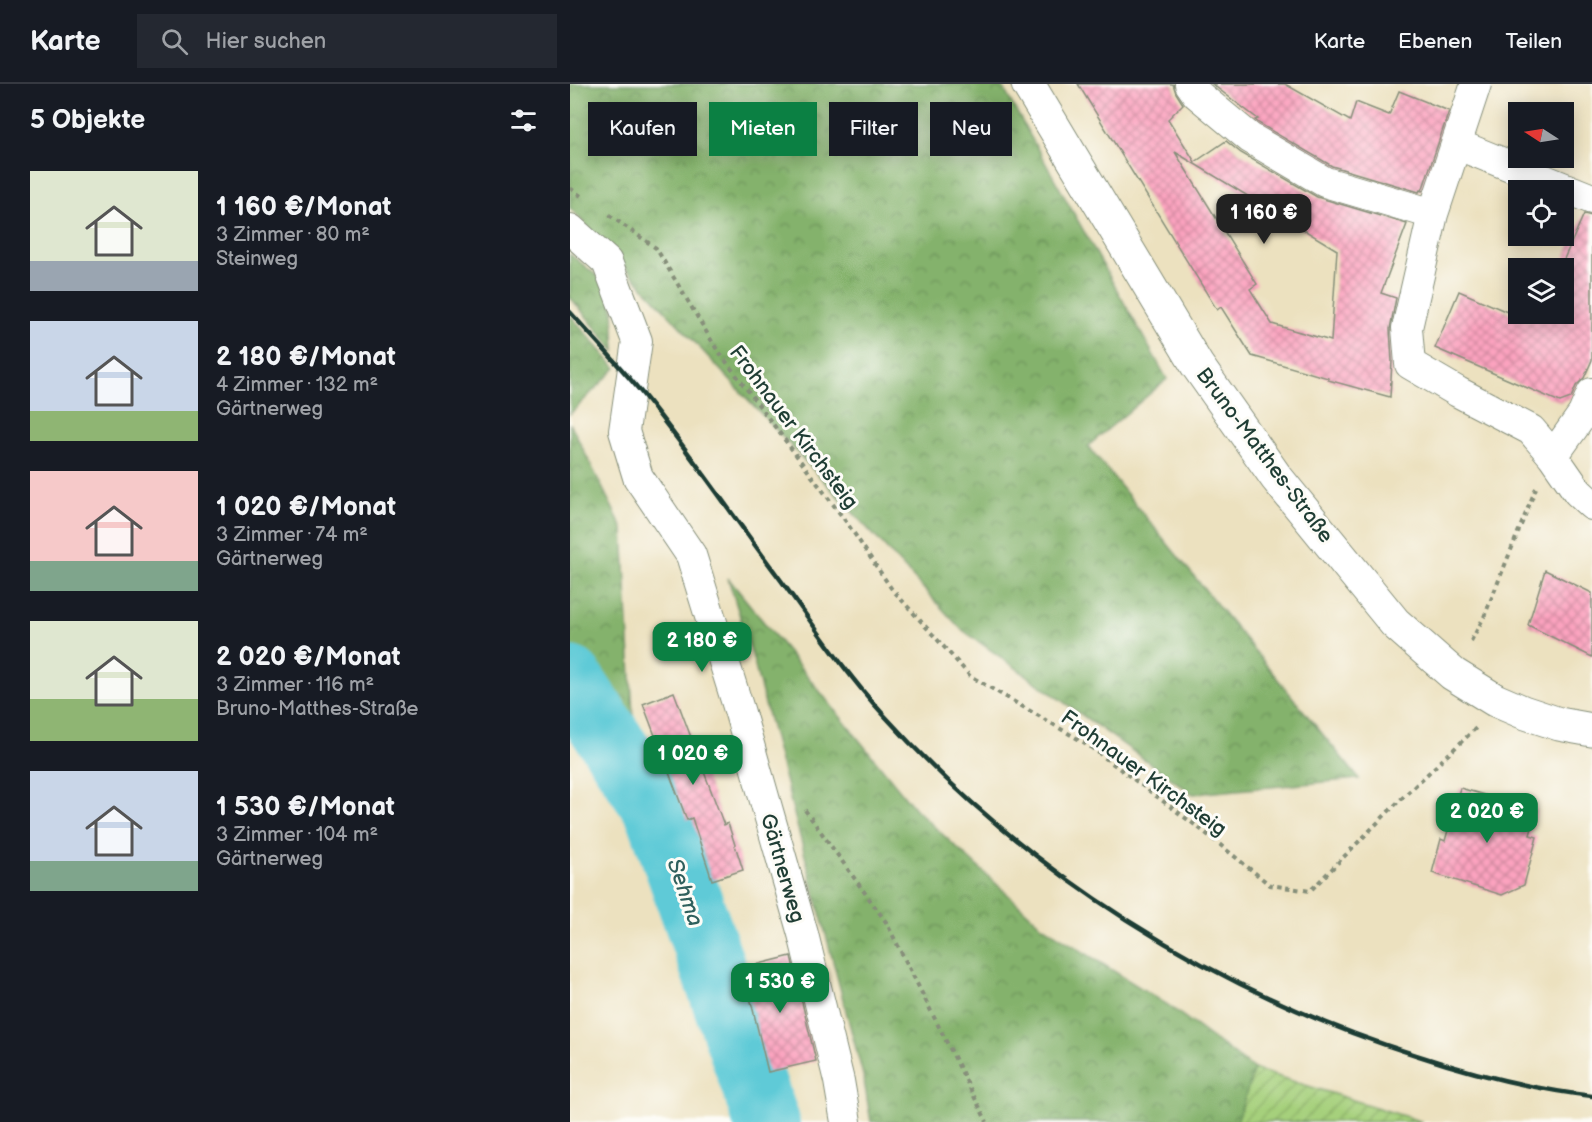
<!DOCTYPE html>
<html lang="de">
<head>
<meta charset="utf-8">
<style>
  body { margin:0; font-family:"Balsamiq Sans",sans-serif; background:#242831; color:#f1f3f6; height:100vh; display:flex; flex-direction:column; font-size:22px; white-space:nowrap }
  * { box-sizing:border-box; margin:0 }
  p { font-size:20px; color:#9ea1a6 }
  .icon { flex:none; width:33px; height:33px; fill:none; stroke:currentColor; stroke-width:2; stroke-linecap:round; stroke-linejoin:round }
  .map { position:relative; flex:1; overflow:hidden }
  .drawer { display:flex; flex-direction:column; background:#171b24; width:570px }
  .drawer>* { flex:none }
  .guide { position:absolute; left:18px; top:18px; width:570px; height:54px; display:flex; gap:12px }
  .needle { width:39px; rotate:282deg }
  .controls { position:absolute; left:938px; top:18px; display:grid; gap:12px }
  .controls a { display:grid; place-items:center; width:66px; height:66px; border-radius:0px; background:#171b24; box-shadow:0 3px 15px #0003; font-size:30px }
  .price { position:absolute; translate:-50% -51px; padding:0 14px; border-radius:12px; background:#0b8043; color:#fff; font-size:20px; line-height:39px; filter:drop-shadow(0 2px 3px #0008) }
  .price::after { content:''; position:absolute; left:50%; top:36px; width:18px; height:14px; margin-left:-9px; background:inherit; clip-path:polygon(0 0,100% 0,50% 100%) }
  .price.current { background:#222; color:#fff }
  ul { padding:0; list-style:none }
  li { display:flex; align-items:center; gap:18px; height:150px; padding:0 30px }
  li span { display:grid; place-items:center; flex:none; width:168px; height:120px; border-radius:0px; color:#555 }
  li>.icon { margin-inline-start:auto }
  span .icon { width:72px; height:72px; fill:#fffc; stroke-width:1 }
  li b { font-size:26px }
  h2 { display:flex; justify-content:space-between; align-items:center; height:72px; padding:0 30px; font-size:26px }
  .pill { padding:0 21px; border-radius:0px; background:#171b24; box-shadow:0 3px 15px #0003; font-size:21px; line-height:54px }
  .pill.current { background:#0b8043; color:#fff }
  header { display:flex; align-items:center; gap:36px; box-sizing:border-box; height:84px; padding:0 30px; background:#171b24; border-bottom:2px solid #363941 }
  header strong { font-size:28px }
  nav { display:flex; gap:33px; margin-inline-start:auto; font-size:21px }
  .search { width:420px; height:54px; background:#242831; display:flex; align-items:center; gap:15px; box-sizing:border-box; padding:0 21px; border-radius:0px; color:#9ea1a6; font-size:22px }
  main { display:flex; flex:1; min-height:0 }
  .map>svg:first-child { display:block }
  .forest { fill:url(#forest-crowns); stroke:#527850; stroke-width:1.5 }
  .garden { fill:url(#garden-furrows); stroke:#628658; stroke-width:1.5 }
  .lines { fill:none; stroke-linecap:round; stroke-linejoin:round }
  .river { stroke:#5ecad7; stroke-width:66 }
  .building { fill:url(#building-cross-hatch); fill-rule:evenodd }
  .street-casing { stroke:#868f7a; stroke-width:32 }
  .primary-casing { stroke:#868f7a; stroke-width:35 }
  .path { stroke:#868f7a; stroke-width:4; stroke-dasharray:4.5 4.5; stroke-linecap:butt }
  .street { stroke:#fff; stroke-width:30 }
  .primary { stroke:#fff; stroke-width:33 }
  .rail { stroke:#1f3d34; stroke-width:4.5 }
  .labels { text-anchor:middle; stroke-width:6; stroke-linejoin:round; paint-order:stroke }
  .street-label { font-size:21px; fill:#1f3d34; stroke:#fdfcf7 }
  .water-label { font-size:22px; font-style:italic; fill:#2f605d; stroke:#fdfcf7 }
</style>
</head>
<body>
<header>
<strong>Karte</strong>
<div class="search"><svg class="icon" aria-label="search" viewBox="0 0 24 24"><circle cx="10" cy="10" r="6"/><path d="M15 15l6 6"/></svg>Hier suchen</div>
<nav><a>Karte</a><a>Ebenen</a><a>Teilen</a></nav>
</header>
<main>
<section class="drawer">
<h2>5 Objekte<svg class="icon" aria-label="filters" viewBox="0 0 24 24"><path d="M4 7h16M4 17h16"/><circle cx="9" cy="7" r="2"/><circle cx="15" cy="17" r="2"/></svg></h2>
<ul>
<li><span style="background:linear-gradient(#dfe7d0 75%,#9aa5b1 0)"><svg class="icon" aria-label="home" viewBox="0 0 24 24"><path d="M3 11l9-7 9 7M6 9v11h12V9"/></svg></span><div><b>1 160 €/Monat</b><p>3 Zimmer · 80 m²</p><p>Steinweg</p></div></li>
<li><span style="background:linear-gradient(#c9d6e8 75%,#8fb573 0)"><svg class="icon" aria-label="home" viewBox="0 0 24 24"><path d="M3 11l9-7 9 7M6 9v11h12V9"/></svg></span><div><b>2 180 €/Monat</b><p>4 Zimmer · 132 m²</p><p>Gärtnerweg</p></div></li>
<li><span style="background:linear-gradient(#f6c9c9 75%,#7fa58c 0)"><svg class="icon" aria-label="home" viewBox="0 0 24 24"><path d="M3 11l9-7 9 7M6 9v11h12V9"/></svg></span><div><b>1 020 €/Monat</b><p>3 Zimmer · 74 m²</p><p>Gärtnerweg</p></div></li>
<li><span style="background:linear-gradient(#dfe7d0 65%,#8fb573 0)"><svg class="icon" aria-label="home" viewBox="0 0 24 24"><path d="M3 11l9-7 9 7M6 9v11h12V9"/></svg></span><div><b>2 020 €/Monat</b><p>3 Zimmer · 116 m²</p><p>Bruno-Matthes-Straße</p></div></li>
<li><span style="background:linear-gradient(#c9d6e8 75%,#7fa58c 0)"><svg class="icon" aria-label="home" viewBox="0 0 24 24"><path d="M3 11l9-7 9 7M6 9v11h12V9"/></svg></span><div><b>1 530 €/Monat</b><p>3 Zimmer · 104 m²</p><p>Gärtnerweg</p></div></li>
</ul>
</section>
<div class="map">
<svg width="1022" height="1038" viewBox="0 0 1022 1038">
  <defs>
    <pattern id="forest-crowns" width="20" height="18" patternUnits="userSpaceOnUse" patternTransform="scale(1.5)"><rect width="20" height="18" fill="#84b26c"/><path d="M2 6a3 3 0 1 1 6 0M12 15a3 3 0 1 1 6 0" fill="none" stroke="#6b925a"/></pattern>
    <pattern id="garden-furrows" width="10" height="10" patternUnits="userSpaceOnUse" patternTransform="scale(1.5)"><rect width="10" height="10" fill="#a6d07c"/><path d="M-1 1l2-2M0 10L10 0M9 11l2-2" fill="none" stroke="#87aa66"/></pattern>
    <pattern id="building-cross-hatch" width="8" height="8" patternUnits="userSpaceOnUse" patternTransform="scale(1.5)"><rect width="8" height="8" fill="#fca3bf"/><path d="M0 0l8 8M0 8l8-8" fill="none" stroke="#cb869c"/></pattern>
  </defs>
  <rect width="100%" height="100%" fill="#fdfcf7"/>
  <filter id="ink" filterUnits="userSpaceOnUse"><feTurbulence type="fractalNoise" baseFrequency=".0167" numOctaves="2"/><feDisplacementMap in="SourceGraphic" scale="12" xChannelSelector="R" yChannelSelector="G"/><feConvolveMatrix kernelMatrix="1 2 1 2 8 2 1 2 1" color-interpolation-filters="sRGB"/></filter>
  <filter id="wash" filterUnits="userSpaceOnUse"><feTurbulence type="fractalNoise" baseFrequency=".008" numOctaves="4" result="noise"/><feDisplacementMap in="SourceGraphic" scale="24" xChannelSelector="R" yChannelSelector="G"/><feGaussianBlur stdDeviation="1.35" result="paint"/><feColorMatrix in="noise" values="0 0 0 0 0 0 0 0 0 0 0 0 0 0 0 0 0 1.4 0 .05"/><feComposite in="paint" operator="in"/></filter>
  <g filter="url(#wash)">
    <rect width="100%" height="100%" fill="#ece1bf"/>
    <path class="forest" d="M0,0h431l166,295 -79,67 271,333 -166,15 -232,-165 -391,-421z
      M0,170l42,34 3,63 -45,-54z
      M0,231l46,53 -46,46z
      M0,339l53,106 12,223 -8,54 -57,-122z
      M158,494l187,231 127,117 126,79 86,64 -17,53h-366l-8,-47 -111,-420z"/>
    <path class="garden" d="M684,985l169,53h-186z"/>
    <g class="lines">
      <path class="river" d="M0,595l88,132 109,311"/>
    </g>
    <g id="blocks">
      <path class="building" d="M508,0h95l3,9 7,11 -15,15 27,43 31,-21 15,12 76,44 90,27 -26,69 15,5 -6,31 2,32 -2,36 -62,-17v-2l-76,-22 -31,-49 -4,3zM605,68l162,98 -6,91 -59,-17 -22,-35 7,-5z
        M642,0h73l65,37 6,-19 33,13 10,-24 50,20 -27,80 -2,-1 -1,2 -87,-26 -72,-42 -5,-4 3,-1z
        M1014,130l8,2v144l-8,18 -8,8 -5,12 -11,4 -125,-54 24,-57 69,30 3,-7h32v-46h-3z
        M975,486l47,23v64l-64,-32z
        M104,608l50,133 4,-2 15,47 -31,10 -20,-62 -5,2 -44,-116z
        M890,704l77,22 -7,25 7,2 -13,48 -22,10 -70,-22 9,-34 4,2z
        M221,872l25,105 -48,11 -25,-104z"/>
    </g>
  </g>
  <g filter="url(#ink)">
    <use href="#blocks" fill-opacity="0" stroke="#868f7a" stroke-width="1.5"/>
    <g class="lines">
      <g class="street-casing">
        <path id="street" d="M620,0l7,10 53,44 75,44 108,32
          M906,0l-43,130 -26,114 3,36 48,28 73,38 22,26 25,36 14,13
          M886,60l136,55
          M0,145l37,33 30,79 -13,90 14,46 53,78 49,158 63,221 36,147 7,41
          M983,372l30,-42 9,-21"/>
      </g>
      <g class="primary-casing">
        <path id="primary" d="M458,0l169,281 79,112 119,146 58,51 42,26 28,12 36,12 33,6"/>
      </g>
      <path class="path" d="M0,104l11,8
        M39,131l47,33 60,100 131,175 44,65 79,88 115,67 118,88 67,54 40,6 89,-90 77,-73
        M901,557l13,-24 52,-129
        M235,726l81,112 101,200"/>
      <use href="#street" class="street"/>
      <use href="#primary" class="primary"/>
      <path class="rail" d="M0,228c25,28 52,56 75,85 46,57 88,119 132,178 34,46 66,95 105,138 143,159 331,278 534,342 57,19 116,34 176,41"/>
    </g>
  </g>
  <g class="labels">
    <g class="street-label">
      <text transform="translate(224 343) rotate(53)" y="7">Frohnauer Kirchsteig</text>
      <text transform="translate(695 371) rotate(53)" y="7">Bruno-Matthes-Straße</text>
      <text transform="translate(574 689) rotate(36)" y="7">Frohnauer Kirchsteig</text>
      <text transform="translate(213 784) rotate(74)" y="7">Gärtnerweg</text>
    </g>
    <g class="water-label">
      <text transform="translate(116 808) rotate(71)" y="8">Sehma</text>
    </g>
  </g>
</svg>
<div class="controls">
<a><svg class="needle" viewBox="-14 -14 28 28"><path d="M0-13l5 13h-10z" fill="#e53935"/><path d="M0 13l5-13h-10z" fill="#9ea1a6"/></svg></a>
<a><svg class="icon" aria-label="locate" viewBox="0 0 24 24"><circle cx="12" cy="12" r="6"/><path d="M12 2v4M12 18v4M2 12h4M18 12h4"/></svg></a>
<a><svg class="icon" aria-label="layers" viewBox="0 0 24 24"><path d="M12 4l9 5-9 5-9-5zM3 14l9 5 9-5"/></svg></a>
</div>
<b class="price current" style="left:694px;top:161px">1 160 €</b>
<b class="price" style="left:132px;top:589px">2 180 €</b>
<b class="price" style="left:123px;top:702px">1 020 €</b>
<b class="price" style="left:917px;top:760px">2 020 €</b>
<b class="price" style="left:210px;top:930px">1 530 €</b>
<div class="guide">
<a class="pill">Kaufen</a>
<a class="pill current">Mieten</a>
<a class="pill">Filter</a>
<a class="pill">Neu</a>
</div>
</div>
</main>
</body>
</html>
